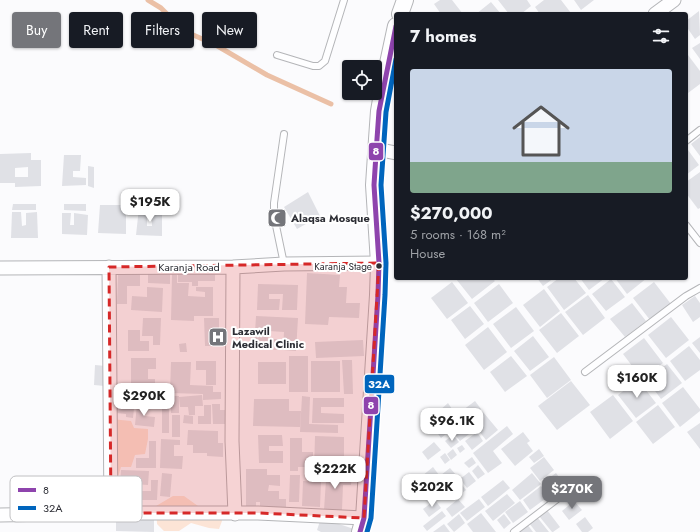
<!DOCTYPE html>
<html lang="en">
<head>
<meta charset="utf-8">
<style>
  body { margin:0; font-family:Jost,sans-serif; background:#20242c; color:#f1f3f6; height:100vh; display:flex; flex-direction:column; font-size:15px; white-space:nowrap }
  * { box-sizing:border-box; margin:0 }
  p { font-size:13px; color:#9ea1a6 }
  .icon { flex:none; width:22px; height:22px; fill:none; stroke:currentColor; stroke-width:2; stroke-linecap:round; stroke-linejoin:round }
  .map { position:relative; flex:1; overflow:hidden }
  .details { position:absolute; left:394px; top:12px; width:294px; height:268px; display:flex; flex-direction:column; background:#171b24; border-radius:4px; box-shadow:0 1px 3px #0004 }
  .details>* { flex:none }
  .guide { position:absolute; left:12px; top:12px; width:322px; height:36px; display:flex; gap:8px }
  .buttons { position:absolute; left:342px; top:60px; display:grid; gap:8px }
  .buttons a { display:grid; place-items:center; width:40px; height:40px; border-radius:4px; background:#171b24; box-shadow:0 1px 3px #0004; font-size:20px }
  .price { position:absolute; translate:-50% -34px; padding:0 9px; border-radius:8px; background:#fff; color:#222; font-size:13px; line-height:26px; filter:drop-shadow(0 1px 2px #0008) }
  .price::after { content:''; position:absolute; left:50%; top:24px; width:12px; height:9px; margin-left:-6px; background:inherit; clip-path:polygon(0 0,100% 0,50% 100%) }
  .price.current { background:#74757a; color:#fff }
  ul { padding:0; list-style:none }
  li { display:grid; align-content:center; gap:8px; height:212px; padding:0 16px }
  li span { display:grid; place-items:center; height:124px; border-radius:4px; color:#555 }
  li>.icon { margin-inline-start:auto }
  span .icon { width:72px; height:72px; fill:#fffc; stroke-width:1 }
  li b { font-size:17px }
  h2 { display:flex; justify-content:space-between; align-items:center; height:48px; padding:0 16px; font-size:17px }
  .chip { padding:0 14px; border-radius:4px; background:#171b24; box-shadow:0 1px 3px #0004; font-size:14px; line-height:36px }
  .chip.current { background:#74757a; color:#fff }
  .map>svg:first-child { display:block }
  .green { fill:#fce4d6 }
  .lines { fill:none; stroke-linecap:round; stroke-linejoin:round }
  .stream { stroke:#ebc0a6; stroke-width:5 }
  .building { fill:#e0e1e6 }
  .service-casing { stroke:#b4b5b8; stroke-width:8 }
  .minor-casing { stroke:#b4b5b8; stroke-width:15 }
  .tertiary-casing { stroke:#b4b5b8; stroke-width:18 }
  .service { stroke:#fefeff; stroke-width:6 }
  .minor { stroke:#fefeff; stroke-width:13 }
  .tertiary { stroke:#fefeff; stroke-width:16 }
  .bus-1-casing { stroke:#fff; stroke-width:8 }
  .bus-2-casing { stroke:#fff; stroke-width:8 }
  .bus-1 { stroke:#8e44ad; stroke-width:5 }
  .bus-2 { stroke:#0065bd; stroke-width:5 }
  .marked { fill:#d62828; fill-opacity:0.2; stroke:#d62828; stroke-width:3; stroke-dasharray:8 5; stroke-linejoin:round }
  .bus-dot { fill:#2c2d34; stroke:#fff; stroke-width:1.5 }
  .labels { text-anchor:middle; stroke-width:4; stroke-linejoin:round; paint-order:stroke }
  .bus-label { font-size:10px; fill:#2c2d34; stroke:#fff; text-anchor:end }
  .poi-label { font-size:11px; font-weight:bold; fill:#2c2d34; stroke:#fff; text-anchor:start }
  .street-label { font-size:11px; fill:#2c2d34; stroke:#fff }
  .key { fill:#fff; stroke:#c0c0c2; stroke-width:1 }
  .key-label { font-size:11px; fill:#2c2d34 }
  .line-badge { stroke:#fff; stroke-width:1.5 }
  .badge-label { font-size:11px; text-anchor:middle; font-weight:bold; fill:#fff }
</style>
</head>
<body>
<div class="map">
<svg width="700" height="532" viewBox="0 0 700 532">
  <rect width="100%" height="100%" fill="#fbfbfd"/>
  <path class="green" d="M111,419l20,2 3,7 14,1v10l-3,15 -10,1 -4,12h-10l-5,17z
    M173,496h11l21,15 14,-5 3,15 -3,8 -10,-1 -18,-5 -12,8h-15l-7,-7 -1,-18z"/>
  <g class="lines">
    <path class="stream" d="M148,0l13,8 23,23 30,13 53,31 64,29"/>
  </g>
  <path class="building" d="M440,0h12l11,14h-22l-7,-10z
    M498,0h29l4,6 -10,8h-12z
    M544,0h17l10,13 -2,1h-29l-5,-7z
    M574,0h20l-13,10z
    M491,2l10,12h-25z
    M699,11l1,24 -5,4 -9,-13v-5z
    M700,43v16l-8,-11z
    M688,55l12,16v13l-12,9 -2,-2v-34z
    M700,137v19l-9,-12z
    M688,150l11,15 -13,10v-23z
    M31,153v7h10v26l-26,1v-10h13v-10l-13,1v15h-15v-29z
    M64,155h17l-1,16h-7v6l13,1v7l-24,1z
    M88,166l6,1v21l-6,-2z
    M700,172v36l-2,1 -12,-16v-11z
    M308,192l12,24 -23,13 -13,-22z
    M13,204h23v6h-24z
    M64,204h22v7l-22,-1z
    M100,205h24l-1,8 3,1v20l-28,-1z
    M139,208l8,1v17h5l-1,-18 11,2v26l-26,-1z
    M12,212h9l1,14 4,-1v-12l11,-1 1,26h-27z
    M62,213h9l-1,12h4v-12l14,2 -1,20 -25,-1z
    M178,268l37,3v10h-17v5h-6v-4h-14z
    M148,272l22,1v11l-22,-1z
    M307,273l33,2 -1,12h8l-1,16h14l-1,15 -30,-1 -1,8 -23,-1z
    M118,274h22v12h-13v18h-10z
    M172,274l5,1v8h12l-1,13 17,1v-5l-9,-1v-4h17v29h-19v5l-23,-1z
    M458,278h34l3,3 -23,18 -16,-20z
    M537,278h17l-11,8z
    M559,278h15l12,15 -22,17 -17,-23z
    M580,278h25l-16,12z
    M615,278h32l-20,16z
    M611,279l14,18 -19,14 -14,-17z
    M452,282l16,21 -21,16 -16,-21z
    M654,282l17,22 -21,16 -17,-22z
    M258,284l40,1 -1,25h-15l1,-16h-14v5h11l-1,11h-22z
    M499,284l14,19 -25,19 -14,-19z
    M147,287l16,1 -1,24 -31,-2 1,-14 15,1z
    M544,289l16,22 -20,16 -17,-22z
    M588,295l17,23 -22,17 -18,-23z
    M695,296l5,7v14l-7,5 -11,-17z
    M632,303l14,18 -21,16 -15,-18z
    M470,306l14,18 -19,15 -14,-19z
    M516,307l18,24 -23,17 -18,-24z
    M561,313l18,23 -22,17 -18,-23z
    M256,316l42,2 -2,33 -13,-1 1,-18 -15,-1 -1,8h12l-1,11 -25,-1z
    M671,317l18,23 -23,18 -18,-23z
    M143,318h18l-1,27h-7v-9h-11z
    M204,318h15v13h-5l1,15h-10z
    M488,327l19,25 -23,18 -19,-25z
    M128,330h12v11h9v10h-21z
    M533,336l16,21 -19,14 -16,-20z
    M700,337v16l-8,-10z
    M644,338l19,25 -21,16 -19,-25z
    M363,340l1,16 -48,2 -1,-16z
    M186,343l1,9h-7l-1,-8z
    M689,346l11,14v10l-15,11 -15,-20z
    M289,356h19v36h-19z
    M511,356l16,20 -22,16 -15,-20z
    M554,357l17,23 -24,18 -17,-23z
    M131,358h25v11h-8v10h7v14h-24z
    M342,360h10l1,34h-9z
    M196,361h20v24h-10v-15h-10z
    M311,361h29v31h-29z
    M171,362h20l-1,23 23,1v6h8v7l-18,1v-12v6l-33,-1z
    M258,362h28v22h-28z
    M667,364l15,19 -21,16 -14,-19z
    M95,365l11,1 -1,20 -11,-1z
    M638,380l18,23 -20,15 -18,-23z
    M571,381l19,24 -33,25 -19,-24z
    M683,387l17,22v2l-20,16 -18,-24z
    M202,395l1,11h-8v9h-6l-1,-8h-8l-1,-10z
    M613,395l20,26 -23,18 -20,-27z
    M171,396h8v17h-8z
    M302,396l8,1 -1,27 29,1v8l-38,-1z
    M147,397l21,1 -1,9 -20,-1z
    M125,398h10l-2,20 -7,-1v-3l-10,-1v-10l9,1z
    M313,398h31v9h-23v6l23,1v9h-32z
    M254,399h35v12h12l-1,16 -47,-1z
    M475,401l6,8 -12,10 -6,-9z
    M448,403l6,9 -9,7 -6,-8z
    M137,404h8l-1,12 11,1 -1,10 -19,-2z
    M212,404h8v6h5l1,14h-13z
    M204,405h7v19h-13v-8h6z
    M658,405l17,22 -22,17 -17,-22z
    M162,409h7v24h-7z
    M483,412l15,18 -12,10 -15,-19z
    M437,413l7,8 -11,8 -6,-8z
    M459,413l5,7 -23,18 -5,-7z
    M172,415h8v22h-8z
    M184,415l9,1v8l-10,-1z
    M466,422l7,9 -13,10 -7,-9z
    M700,423v26l-13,-17z
    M507,426l6,8 -20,17 9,12 -14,10 -15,-20z
    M188,430l30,1v12h5v14l-16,-1v-3h-14v-8h-6z
    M477,432l6,9 -11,9 -7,-9z
    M523,432l7,9 -3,2 6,8 -18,15 -14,-17z
    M258,435h24l1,11h-14v5h14v12h-24z
    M453,435l6,7 -8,6 -6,-7z
    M315,436l29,1v35l-30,-1z
    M290,438h12v14h11v15h-15v4h-8z
    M161,439l19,1v5h-6v11h9l-1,13 -22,-1z
    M149,441h7v27h-20v-10h13z
    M434,442l7,8 -13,10 -6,-8z
    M462,445l3,4 -5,4 -3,-5z
    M453,449l4,6 -6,5 -4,-6z
    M539,449l5,7 -10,7 -5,-6z
    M445,453l5,7 -5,4 -5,-7z
    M472,457l4,6 -7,5 -5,-5z
    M544,457l10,13 -14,11 -10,-13z
    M478,465l7,9 -7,5 -6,-8z
    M433,467l6,8 -11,9 -6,-8z
    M450,468l7,8 -9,8 -7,-9z
    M246,469h21v6h13v11l-11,-1 -1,6h11v8h7v9h-26v-6h-4v8h-10z
    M121,470l28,1 -1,14 -28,-2z
    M469,472l7,9 -9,7 -7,-9z
    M162,473l10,1 -2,23 -10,-1z
    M318,473l34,2 -1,10h-8l-1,25h-18l2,-30 -8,-1z
    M532,473l9,11 -21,16 -8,-10z
    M556,473l8,11 -14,10 -8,-11z
    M290,475h10l-1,27h-10z
    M457,479l9,11 -8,6 -9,-10z
    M151,480h7l-1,20h-28v-14l8,1 1,4h13z
    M503,480l7,8 -22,18 -7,-9z
    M303,481l18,1 -1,25 -18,-1z
    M541,486l8,10 -19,14 -7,-10z
    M447,488l4,5 -9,7 -4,-5z
    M507,494l8,9 -22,18 -8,-10z
    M458,499l7,8 -13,10 -6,-8z
    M479,499l6,8 -18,14 -7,-8z
    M435,500l6,8 -12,9 -6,-8z
    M520,501l8,11 -15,11 -8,-11z
    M574,501l8,9 -13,10 -7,-9z
    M547,510l13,17 -7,5h-1l-13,-16z
    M442,511l4,5 -19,15 -4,-5z
    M481,513l15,19h-23l-6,-8z
    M459,514l6,9 -11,9 -7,-8z
    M504,514l7,9 -7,6 -7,-9z
    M537,517l12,15h-13l-7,-9z
    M585,517l8,11 -5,4h-6l-6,-8z
    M321,518l33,11 -1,3h-32l-4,-2z
    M116,519l38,1v12l-38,-1z
    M444,524l6,8h-17z
    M527,524l6,8h-17z"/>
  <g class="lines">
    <g class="service-casing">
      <path id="service" d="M277,55l36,11h6l6,-5 19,-61
        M284,134l-10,69v13l10,48
        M686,141l14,-11
        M686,225l14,18
        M585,372l101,-76 14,-8
        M514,532l55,-42"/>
    </g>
    <g class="minor-casing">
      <path id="minor" d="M655,14l19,-14
        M376,149l20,4
        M109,267l2,246
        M233,267l-1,174 3,73
        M0,268l233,-1 51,-3 95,-1
        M0,515l111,-2h147l106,5"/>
    </g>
    <g class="tertiary-casing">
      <path id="tertiary" d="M400,14l5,-14
        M360,532l4,-14 14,-223 1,-32 -5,-78 3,-46 2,-28 5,-29 12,-56"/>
    </g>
    <use href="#service" class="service"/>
    <use href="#minor" class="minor"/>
    <use href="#tertiary" class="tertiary"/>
    <g class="bus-1-casing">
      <path id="bus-1" d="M360,532l4,-14 14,-223 1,-32 -5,-78 3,-46 2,-28 17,-85"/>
    </g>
    <g class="bus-2-casing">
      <path id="bus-2" d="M367,532l4,-14 14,-223 1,-32 -5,-78 5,-73 10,-53"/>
    </g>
    <use href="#bus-1" class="bus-1"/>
    <use href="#bus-2" class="bus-2"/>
  </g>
  <path class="marked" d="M379,263l-15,255 -106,-5h-147l-2,-246z"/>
  <defs>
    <g id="mosque-square" transform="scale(1)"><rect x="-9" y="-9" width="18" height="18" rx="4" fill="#74757a" stroke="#fff"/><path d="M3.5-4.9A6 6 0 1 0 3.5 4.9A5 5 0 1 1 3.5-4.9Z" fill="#fff"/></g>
    <g id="hospital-square" transform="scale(1)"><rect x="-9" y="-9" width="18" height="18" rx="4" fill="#74757a" stroke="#fff"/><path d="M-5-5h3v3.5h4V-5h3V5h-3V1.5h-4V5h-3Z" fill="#fff"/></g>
  </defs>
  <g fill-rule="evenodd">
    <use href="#mosque-square" x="277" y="218"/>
    <use href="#hospital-square" x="218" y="337"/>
  </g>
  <circle class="bus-dot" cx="379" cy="266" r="3.5"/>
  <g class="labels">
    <g class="bus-label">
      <text x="372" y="270">Karanja Stage</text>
    </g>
    <g class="poi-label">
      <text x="291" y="222">Alaqsa Mosque</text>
      <text x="232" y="335">Lazawil<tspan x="232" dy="13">Medical Clinic</tspan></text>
    </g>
    <g class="street-label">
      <text x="189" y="271">Karanja Road</text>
    </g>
  </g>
  <rect x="10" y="476" width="132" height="46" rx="6" class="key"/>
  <rect x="18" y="488" width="18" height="4" fill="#8e44ad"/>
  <rect x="18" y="506" width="18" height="4" fill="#0065bd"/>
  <g class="key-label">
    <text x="43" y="494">8</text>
    <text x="43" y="512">32A</text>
  </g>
  <g class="line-badge">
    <rect x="368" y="142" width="16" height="19" rx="4" fill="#8e44ad"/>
    <rect x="364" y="374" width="31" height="20" rx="4" fill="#0065bd"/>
    <rect x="363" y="396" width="16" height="19" rx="4" fill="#8e44ad"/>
  </g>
  <g class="badge-label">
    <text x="376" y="155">8</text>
    <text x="379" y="388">32A</text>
    <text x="371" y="409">8</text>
  </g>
</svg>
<div class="buttons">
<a><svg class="icon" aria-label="locate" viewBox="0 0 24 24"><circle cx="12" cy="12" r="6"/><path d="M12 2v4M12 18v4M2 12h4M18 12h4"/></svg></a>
</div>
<b class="price" style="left:150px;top:223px">$195K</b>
<b class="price" style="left:637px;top:399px">$160K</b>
<b class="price" style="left:144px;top:417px">$290K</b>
<b class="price" style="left:452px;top:442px">$96.1K</b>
<b class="price" style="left:335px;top:490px">$222K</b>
<b class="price" style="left:432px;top:508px">$202K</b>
<b class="price current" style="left:572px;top:510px">$270K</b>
<div class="guide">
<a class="chip current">Buy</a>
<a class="chip">Rent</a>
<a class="chip">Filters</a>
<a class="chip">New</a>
</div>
<section class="details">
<h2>7 homes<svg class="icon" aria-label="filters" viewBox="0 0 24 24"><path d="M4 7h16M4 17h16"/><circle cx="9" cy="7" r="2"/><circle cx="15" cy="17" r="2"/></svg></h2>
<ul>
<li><span style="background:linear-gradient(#c9d6e8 75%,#7fa58c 0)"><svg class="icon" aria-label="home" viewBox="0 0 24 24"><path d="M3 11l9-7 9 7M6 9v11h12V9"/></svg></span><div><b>$270,000</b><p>5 rooms · 168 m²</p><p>House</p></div></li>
</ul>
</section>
</div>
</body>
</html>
